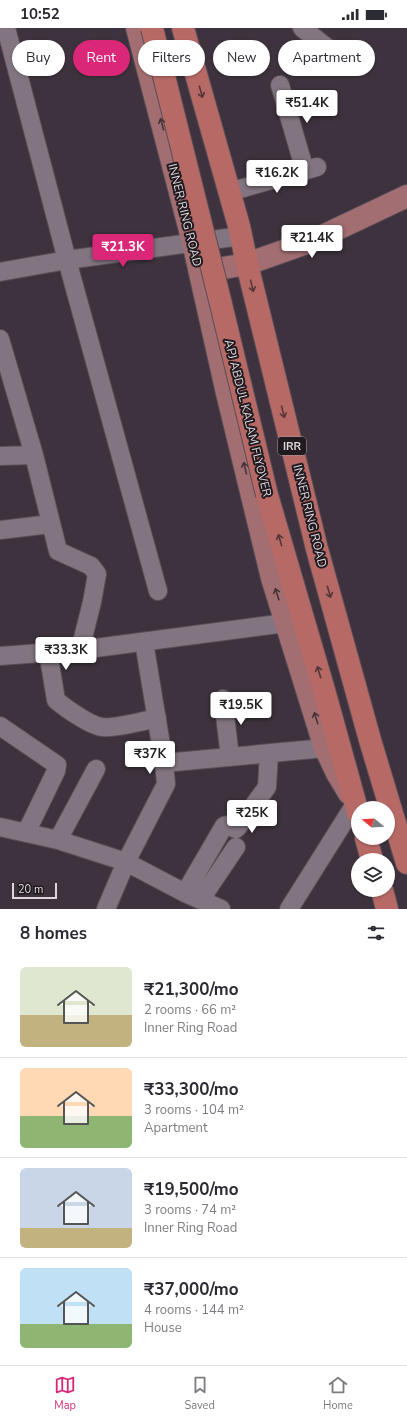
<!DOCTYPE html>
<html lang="en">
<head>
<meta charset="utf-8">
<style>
  body { margin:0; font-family:"Nunito Sans",sans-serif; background:#f2f2f3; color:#2b2b33; height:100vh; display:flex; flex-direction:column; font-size:15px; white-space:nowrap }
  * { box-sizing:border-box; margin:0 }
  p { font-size:13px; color:#7c7c81 }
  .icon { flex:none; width:22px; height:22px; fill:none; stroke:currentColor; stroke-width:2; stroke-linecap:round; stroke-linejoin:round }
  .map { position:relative; height:881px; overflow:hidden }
  .side { display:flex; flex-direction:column; background:#fff; flex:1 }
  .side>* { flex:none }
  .banner { position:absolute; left:12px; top:12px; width:383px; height:36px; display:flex; gap:8px }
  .needle { width:26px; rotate:288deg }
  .controls { position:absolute; left:351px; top:773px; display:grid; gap:8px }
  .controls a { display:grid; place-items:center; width:44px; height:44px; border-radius:50%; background:#fff; box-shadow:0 1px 3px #0004; font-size:20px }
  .scale { position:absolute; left:12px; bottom:10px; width:45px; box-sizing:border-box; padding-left:4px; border:2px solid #ddd6dd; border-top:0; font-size:11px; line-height:14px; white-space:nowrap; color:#ddd6dd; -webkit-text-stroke:3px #211b20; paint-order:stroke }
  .price { position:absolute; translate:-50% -34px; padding:0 9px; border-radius:4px; background:#fff; color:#222; font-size:13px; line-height:26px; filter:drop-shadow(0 1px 2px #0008) }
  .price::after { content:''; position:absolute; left:50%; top:24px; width:12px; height:9px; margin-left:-6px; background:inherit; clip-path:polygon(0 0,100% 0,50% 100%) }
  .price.active { background:#db2777; color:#fff }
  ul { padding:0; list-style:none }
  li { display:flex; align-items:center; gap:12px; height:100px; padding:0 20px }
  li+li { border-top:1px solid #e1e1e2 }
  li span { display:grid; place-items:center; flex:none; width:112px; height:80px; border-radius:6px; color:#555 }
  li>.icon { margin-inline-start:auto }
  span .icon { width:48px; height:48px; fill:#fffc; stroke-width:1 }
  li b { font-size:17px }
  h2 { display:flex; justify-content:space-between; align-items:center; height:48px; padding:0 20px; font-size:17px }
  .tag { padding:0 14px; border-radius:18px; background:#fff; box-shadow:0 1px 3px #0004; font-size:14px; line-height:36px }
  .tag.active { background:#db2777; color:#fff }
  .status { display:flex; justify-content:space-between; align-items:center; height:28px; padding:0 20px; background:#fff; direction:ltr }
  .status svg { height:11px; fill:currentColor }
  .tabs { display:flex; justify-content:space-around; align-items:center; height:56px; border-top:1px solid #e1e1e2; background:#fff; font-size:11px; color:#7c7c81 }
  .tabs a { display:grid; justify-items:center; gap:2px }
  .tabs .active { color:#db2777 }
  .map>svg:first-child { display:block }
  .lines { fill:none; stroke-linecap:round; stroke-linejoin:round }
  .minor-casing { stroke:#584e57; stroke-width:20 }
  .major-casing { stroke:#584e57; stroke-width:24 }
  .highway-casing { stroke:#584e57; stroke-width:24 }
  .minor { stroke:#827581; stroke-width:18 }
  .major { stroke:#a26e71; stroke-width:22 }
  .highway { stroke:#b76966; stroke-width:22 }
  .highway-bridge-casing { stroke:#584e57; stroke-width:24; stroke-linecap:butt }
  .highway-bridge { stroke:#b76966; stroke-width:22 }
  .oneway { stroke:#563638 }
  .oneway2 { stroke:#483438 }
  .labels { text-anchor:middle; stroke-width:4; stroke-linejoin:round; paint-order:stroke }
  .shield { fill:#211b20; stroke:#a59ea4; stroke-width:1 }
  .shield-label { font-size:11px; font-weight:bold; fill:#ddd6dd }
  .street-label { font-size:12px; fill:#ddd6dd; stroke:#211b20 }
</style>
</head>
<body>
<div class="status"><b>10:52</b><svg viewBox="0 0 49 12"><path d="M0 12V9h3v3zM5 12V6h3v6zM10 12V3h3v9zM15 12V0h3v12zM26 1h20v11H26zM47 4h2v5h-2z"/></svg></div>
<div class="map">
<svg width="407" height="881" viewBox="0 0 407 881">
  <rect width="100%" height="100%" fill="#3d323d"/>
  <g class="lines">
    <g class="minor-casing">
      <path id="minor" d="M6,0l61,232 91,331
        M302,0l45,35
        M280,57l25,86
        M229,164l88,-25
        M0,244l67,-12 174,-24
        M0,311l34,116 24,96 33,15 6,8 -5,28 -12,48
        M0,428l34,-1
        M0,502l51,-6
        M144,614l20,121 161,-15
        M48,624l8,48c9,8 35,26 46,27 11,2 42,-6 55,-9
        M0,628l80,-6 206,-27
        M223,671l7,58
        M0,698l57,39 -1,6 -30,62
        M0,799l58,13 68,22 59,31 36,16
        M58,812l38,-71
        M185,865l39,-67 3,-1 9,4 2,-2 29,-40 2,-34
        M201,871l35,-52
        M106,881l20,-47 40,-78 -2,-21
        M289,881l66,-105"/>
    </g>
    <g class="major-casing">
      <path id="major" d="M137,0l56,214 34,151 45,185 53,170 12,25 12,20
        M200,244l47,-8 65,-23 95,-45"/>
    </g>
    <g class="highway-casing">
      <path id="highway" d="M183,0l56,198 8,38 70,285 53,191 37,123
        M267,467l57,195 34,123
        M366,810l6,22
        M382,862l5,19"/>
    </g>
    <use href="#minor" class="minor"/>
    <use href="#major" class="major"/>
    <use href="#highway" class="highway"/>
    <g class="highway-bridge-casing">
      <path id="highway-bridge" d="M152,0l67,268 48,199"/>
    </g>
    <use href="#highway-bridge" class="highway-bridge"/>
  </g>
  <defs><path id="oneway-shaft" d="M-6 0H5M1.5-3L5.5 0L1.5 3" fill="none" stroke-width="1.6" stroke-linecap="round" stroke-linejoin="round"/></defs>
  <g class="oneway">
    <use href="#oneway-shaft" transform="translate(201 64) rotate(74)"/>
    <use href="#oneway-shaft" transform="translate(252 258) rotate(76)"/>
    <use href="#oneway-shaft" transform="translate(283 384) rotate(76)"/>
    <use href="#oneway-shaft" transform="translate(280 512) rotate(-106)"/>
    <use href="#oneway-shaft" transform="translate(329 564) rotate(74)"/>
    <use href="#oneway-shaft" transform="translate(319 644) rotate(-106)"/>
  </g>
  <g class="oneway2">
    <use href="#oneway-shaft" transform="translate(162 96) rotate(-105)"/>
    <use href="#oneway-shaft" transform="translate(245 440) rotate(-104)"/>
    <use href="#oneway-shaft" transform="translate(277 566) rotate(-108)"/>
    <use href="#oneway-shaft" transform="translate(316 690) rotate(-107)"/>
  </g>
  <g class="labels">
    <rect class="shield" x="278" y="409" width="28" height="18" rx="3"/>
    <g class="shield-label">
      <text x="292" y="422">IRR</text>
    </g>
    <g class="street-label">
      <text transform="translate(185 187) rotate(76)" y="4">INNER RING ROAD</text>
      <text transform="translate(248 390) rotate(76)" y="4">APJ ABDUL KALAM FLYOVER</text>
      <text transform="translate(310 488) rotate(76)" y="4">INNER RING ROAD</text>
    </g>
  </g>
</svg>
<div class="controls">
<a><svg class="needle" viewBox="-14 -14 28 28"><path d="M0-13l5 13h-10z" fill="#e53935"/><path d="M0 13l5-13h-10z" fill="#7c7c81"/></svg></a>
<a><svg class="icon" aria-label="layers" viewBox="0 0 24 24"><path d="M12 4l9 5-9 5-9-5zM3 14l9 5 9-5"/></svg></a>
</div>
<div class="scale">20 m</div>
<b class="price" style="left:307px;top:96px">₹51.4K</b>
<b class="price" style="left:277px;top:166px">₹16.2K</b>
<b class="price" style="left:312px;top:231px">₹21.4K</b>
<b class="price active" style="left:123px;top:240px">₹21.3K</b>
<b class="price" style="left:66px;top:643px">₹33.3K</b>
<b class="price" style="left:241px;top:698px">₹19.5K</b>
<b class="price" style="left:150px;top:747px">₹37K</b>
<b class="price" style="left:252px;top:806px">₹25K</b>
<div class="banner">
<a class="tag">Buy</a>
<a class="tag active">Rent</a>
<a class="tag">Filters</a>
<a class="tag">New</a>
<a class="tag">Apartment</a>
</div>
</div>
<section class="side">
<h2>8 homes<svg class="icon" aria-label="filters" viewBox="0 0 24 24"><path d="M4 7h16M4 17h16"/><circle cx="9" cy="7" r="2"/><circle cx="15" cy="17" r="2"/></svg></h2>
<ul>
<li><span style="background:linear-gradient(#dfe7d0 60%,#c2b280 0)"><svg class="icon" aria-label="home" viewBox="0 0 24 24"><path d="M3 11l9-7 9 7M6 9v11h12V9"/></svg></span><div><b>₹21,300/mo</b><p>2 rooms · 66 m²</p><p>Inner Ring Road</p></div></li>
<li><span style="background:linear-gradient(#ffd9b3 60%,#8fb573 0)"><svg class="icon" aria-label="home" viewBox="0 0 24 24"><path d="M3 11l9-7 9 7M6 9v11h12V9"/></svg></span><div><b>₹33,300/mo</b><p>3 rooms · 104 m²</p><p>Apartment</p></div></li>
<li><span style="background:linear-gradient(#c9d6e8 75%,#c2b280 0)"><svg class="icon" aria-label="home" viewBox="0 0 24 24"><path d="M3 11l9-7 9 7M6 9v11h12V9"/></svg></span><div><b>₹19,500/mo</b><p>3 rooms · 74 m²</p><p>Inner Ring Road</p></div></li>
<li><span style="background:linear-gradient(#bfe0f5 70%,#8fb573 0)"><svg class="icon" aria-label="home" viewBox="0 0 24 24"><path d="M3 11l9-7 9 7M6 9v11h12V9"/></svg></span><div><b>₹37,000/mo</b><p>4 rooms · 144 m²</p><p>House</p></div></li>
</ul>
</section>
<nav class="tabs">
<a class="active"><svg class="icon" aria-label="map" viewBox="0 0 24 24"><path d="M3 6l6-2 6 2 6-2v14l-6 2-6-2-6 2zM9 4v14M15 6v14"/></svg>Map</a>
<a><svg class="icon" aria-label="saved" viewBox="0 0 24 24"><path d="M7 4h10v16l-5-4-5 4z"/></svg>Saved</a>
<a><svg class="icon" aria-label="home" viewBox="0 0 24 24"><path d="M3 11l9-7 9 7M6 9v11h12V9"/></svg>Home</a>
</nav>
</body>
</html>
